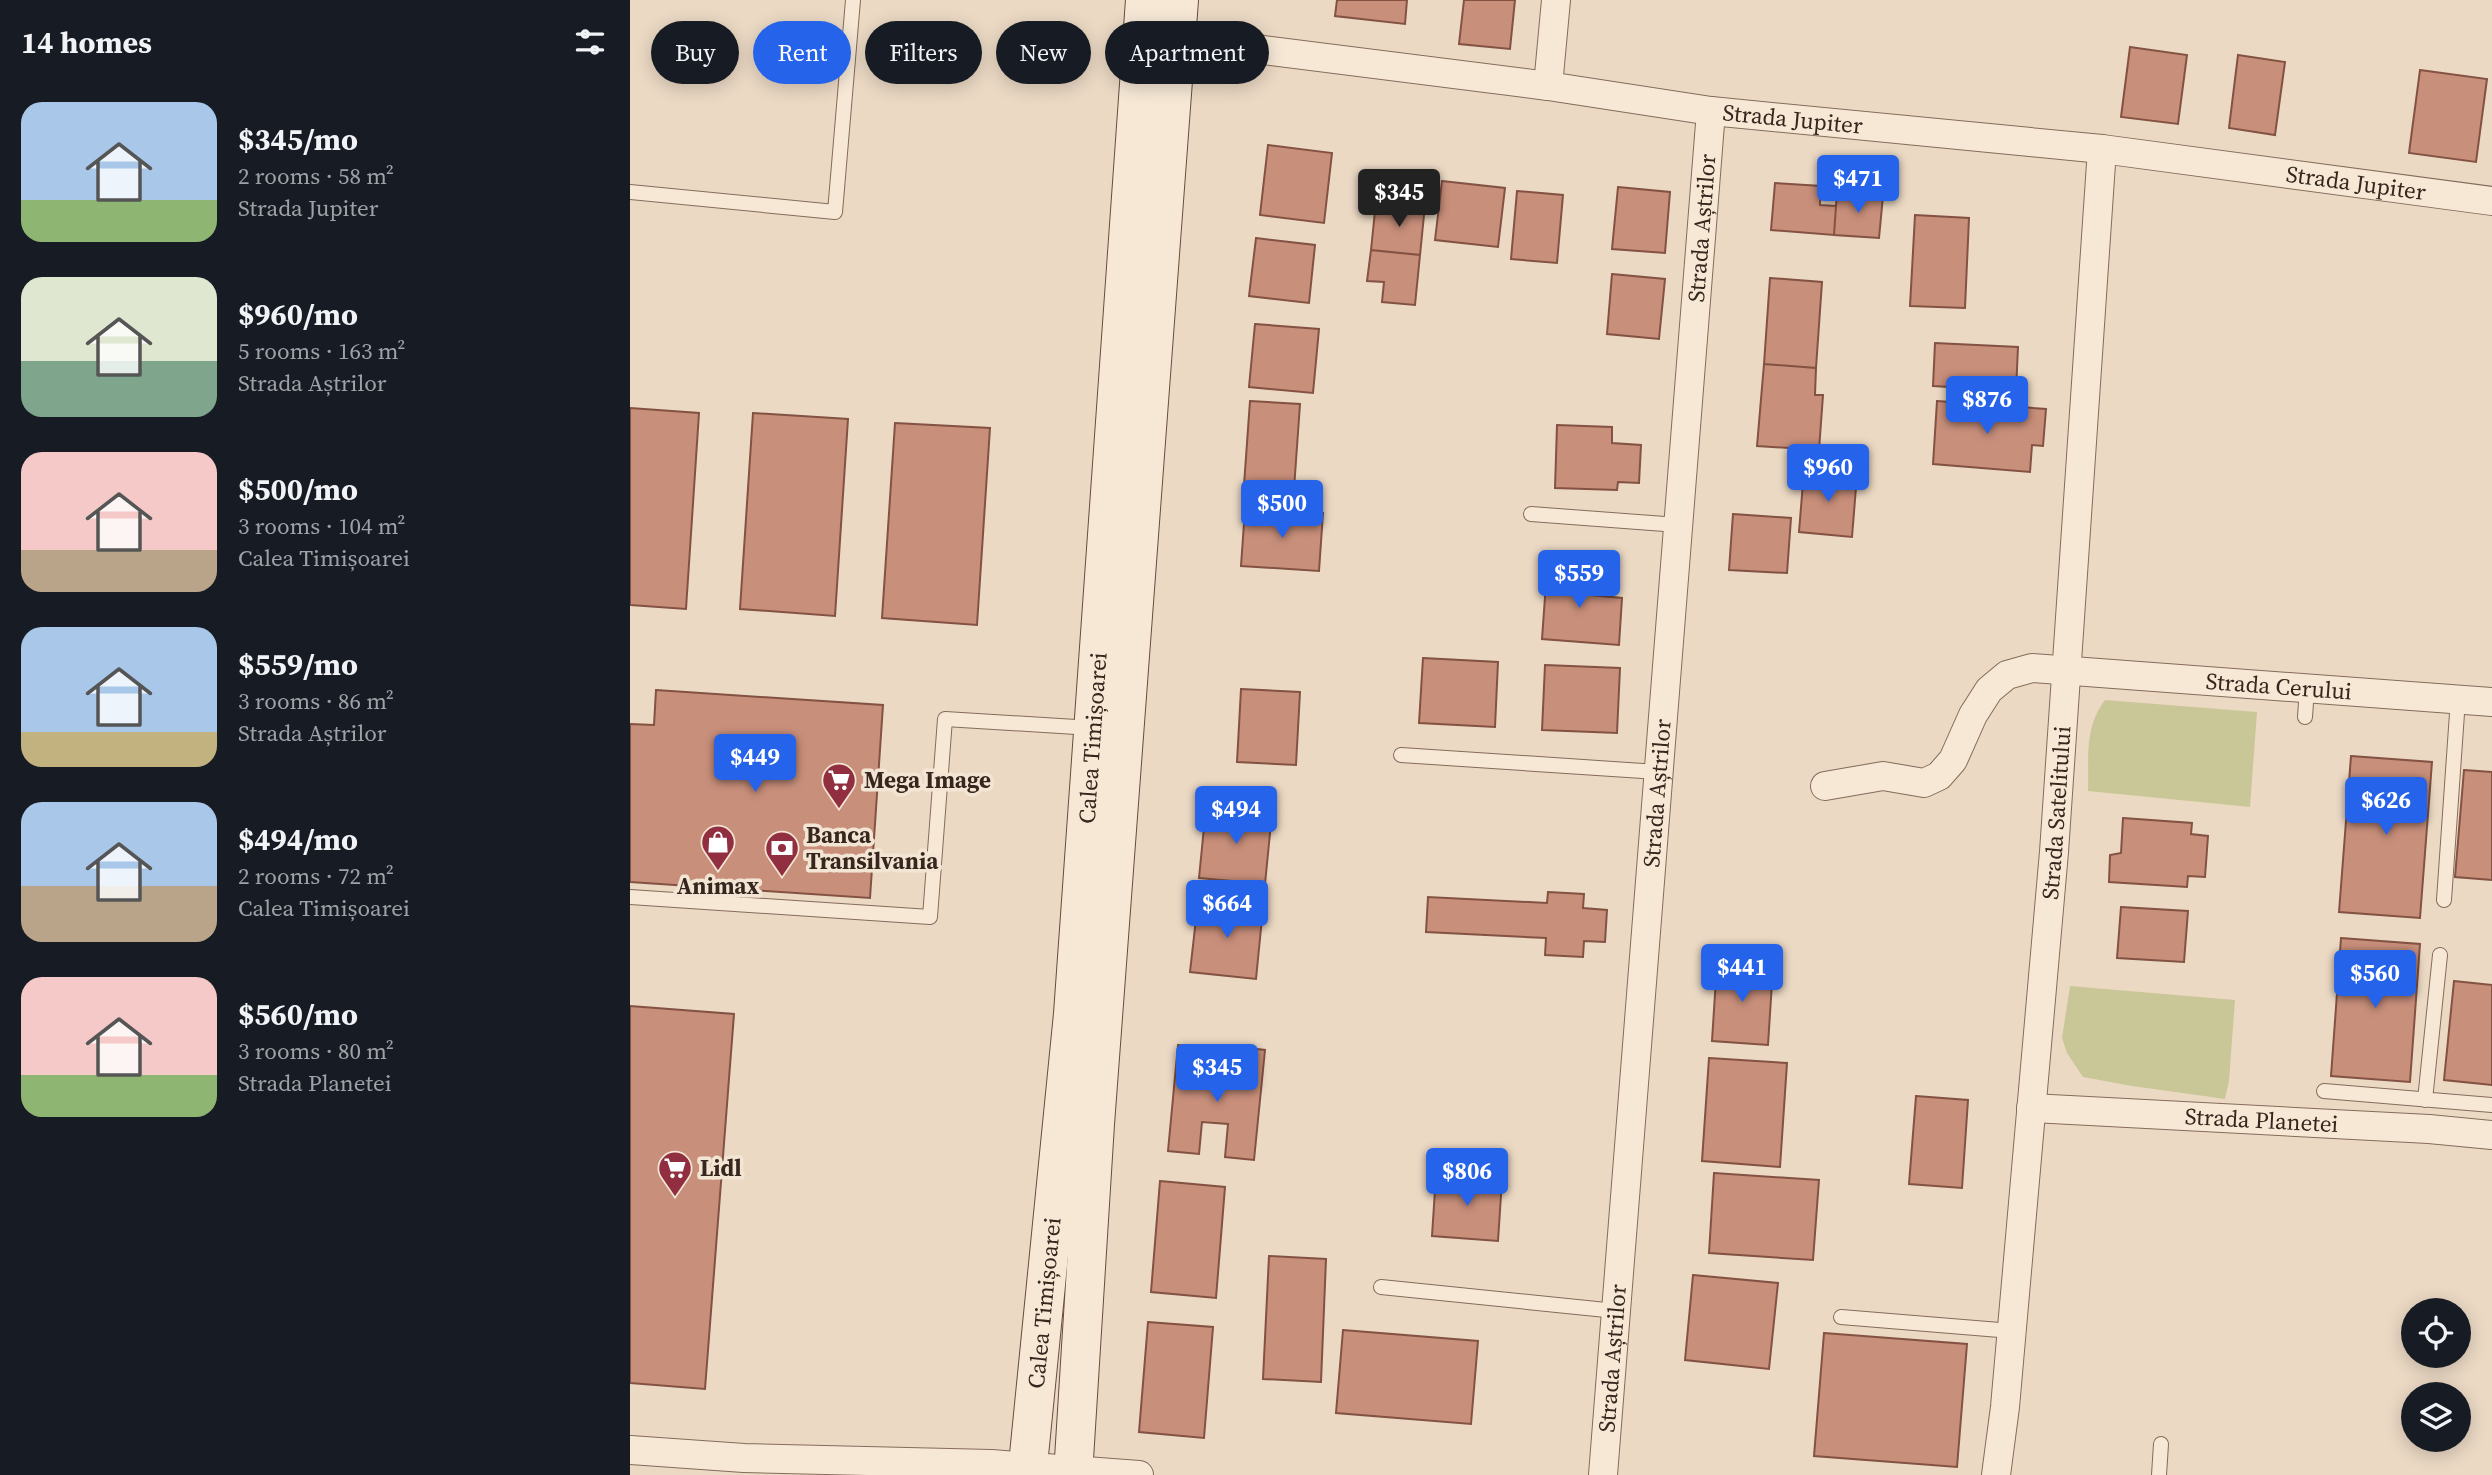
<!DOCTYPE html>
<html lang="en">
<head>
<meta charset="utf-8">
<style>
  body { margin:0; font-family:"Source Serif 4",serif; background:#20242c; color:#f1f3f6; height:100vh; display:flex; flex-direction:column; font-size:26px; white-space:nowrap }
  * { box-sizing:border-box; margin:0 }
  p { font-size:23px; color:#9ea1a6 }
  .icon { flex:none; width:38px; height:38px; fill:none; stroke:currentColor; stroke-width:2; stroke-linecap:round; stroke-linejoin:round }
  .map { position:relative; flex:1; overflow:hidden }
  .details { display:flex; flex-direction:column; background:#171b24; width:630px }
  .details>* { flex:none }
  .guide { position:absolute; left:21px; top:21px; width:665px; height:63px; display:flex; gap:14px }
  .buttons { position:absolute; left:1771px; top:1298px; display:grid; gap:14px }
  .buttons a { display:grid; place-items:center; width:70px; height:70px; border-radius:50%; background:#171b24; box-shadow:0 4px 18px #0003; font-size:35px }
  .price { position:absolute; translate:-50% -60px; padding:0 16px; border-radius:7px; background:#2563eb; color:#fff; font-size:23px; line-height:46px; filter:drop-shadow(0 2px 4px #0008) }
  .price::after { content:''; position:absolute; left:50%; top:42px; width:21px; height:16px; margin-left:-10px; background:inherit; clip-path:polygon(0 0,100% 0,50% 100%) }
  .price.active { background:#222; color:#fff }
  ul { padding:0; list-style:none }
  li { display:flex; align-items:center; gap:21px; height:175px; padding:0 21px }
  li span { display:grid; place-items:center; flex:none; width:196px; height:140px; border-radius:21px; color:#555 }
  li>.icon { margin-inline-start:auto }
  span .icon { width:84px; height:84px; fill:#fffc; stroke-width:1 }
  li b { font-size:30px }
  h2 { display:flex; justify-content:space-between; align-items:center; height:84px; padding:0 21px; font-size:30px }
  .chip { padding:0 24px; border-radius:32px; background:#171b24; box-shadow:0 4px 18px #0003; font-size:24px; line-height:63px }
  .chip.active { background:#2563eb; color:#fff }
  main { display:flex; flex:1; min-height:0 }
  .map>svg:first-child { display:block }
  .green { fill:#c9c798 }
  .building { fill:#c88f7b; stroke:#835242; stroke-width:2 }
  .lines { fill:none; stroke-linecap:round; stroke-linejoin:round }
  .lane-casing { stroke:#856b5b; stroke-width:16 }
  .street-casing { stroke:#856b5b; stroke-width:30 }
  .secondary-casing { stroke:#674c3e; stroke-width:40 }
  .lane { stroke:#f7e8d6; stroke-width:14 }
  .street { stroke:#f7e8d6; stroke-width:28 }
  .secondary { stroke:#f7e8d6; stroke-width:38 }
  .labels { text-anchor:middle; stroke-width:7; stroke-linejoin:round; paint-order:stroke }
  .street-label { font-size:23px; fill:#36261e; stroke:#f3e5d3 }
  .poi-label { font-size:23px; font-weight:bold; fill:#36261e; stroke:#f3e5d3; text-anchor:start }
</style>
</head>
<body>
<main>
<section class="details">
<h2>14 homes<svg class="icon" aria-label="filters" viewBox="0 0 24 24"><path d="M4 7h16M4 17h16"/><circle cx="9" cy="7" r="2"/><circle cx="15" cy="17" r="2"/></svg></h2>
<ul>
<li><span style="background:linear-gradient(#a9c7e8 70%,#8fb573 0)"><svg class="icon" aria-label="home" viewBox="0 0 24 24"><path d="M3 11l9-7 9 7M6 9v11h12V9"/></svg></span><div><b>$345/mo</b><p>2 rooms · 58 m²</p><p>Strada Jupiter</p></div></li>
<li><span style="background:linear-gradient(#dfe7d0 60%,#7fa58c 0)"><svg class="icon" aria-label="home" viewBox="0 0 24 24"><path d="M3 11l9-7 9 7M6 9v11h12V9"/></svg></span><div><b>$960/mo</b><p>5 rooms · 163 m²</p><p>Strada Aștrilor</p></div></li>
<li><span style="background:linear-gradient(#f6c9c9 70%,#b9a48a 0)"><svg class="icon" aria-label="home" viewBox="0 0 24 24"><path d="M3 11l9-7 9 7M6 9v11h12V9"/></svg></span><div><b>$500/mo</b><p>3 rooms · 104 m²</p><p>Calea Timișoarei</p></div></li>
<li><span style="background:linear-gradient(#a9c7e8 75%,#c2b280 0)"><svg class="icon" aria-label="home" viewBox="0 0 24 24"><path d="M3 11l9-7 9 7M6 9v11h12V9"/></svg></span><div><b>$559/mo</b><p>3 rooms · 86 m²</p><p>Strada Aștrilor</p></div></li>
<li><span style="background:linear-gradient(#a9c7e8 60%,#b9a48a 0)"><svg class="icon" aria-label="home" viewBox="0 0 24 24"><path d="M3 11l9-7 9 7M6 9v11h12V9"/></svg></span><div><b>$494/mo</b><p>2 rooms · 72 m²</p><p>Calea Timișoarei</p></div></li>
<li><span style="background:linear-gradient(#f6c9c9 70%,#8fb573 0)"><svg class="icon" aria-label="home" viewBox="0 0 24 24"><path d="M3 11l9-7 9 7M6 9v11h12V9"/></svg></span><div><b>$560/mo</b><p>3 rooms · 80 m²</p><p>Strada Planetei</p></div></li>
</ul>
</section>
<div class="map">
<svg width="1862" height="1475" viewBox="0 0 1862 1475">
  <rect width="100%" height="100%" fill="#ebd9c4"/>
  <path class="green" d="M1475,700l152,12 -7,95 -162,-16c1,-34 -4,-63 17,-91z
    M1440,986l165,14 -6,81 -4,18 -93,-13 -49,-9 -16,-24 -5,-15z"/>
  <path class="building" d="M707,0h70l-2,24 -70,-8z
    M834,0h51l-5,49 -51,-5z
    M1500,47l57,8 -9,69 -57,-7z
    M1608,55l47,7 -10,73 -46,-7z
    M1790,70l67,9 -11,83 -67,-9z
    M638,145l64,8 -8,70 -64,-8z
    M812,181l63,7 -7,59 -63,-7z
    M1145,183l46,3 -1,19 16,1 -2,29 -63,-5z
    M988,187l52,5 -5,61 -53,-4z
    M887,191l46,4 -6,68 -46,-4z
    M1207,192l46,4 -4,42 -45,-3z
    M764,201l31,4 -5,50 -49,-5 4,-39 18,2z
    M1285,215l54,3 -4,90 -55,-2z
    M626,238l59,7 -6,58 -60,-7z
    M741,250l49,5 -5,50 -33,-3 2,-20 -17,-1z
    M982,274l53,5 -6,60 -52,-5z
    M1140,278l52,4 -6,86 -52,-4z
    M625,324l64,5 -6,64 -64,-6z
    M1305,343l83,4 -2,44 -83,-5z
    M1134,364l52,4 -1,27h8l-4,55 -62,-4z
    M620,401l50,3 -6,85 -50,-4z
    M1307,401l109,8 -3,37 -11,-1 -2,27 -97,-8z
    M0,408l69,5 -13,196 -56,-4z
    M123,413l95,6 -13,197 -95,-7z
    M265,423l95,5 -13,197 -95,-7z
    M927,425l55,2v16l29,2 -2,38 -21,-1 -1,8 -62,-2z
    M1174,470l53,5 -5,62 -53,-5z
    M615,509l78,4 -4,58 -78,-5z
    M1103,514l58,4 -4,55 -58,-3z
    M917,569l46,3 -2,23 31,3 -3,47 -77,-6z
    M793,658l75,4 -3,65 -76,-4z
    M915,665l75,3 -3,65 -75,-3z
    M611,689l59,3 -4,73 -59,-3z
    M26,690l227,15 -13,193 -240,-16v-158l24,1z
    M1721,756l81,6 -12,156 -81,-6z
    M1834,770l28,2v108l-37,-3z
    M576,807l66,6 -7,71 -66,-6z
    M1493,818l69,5 -1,11 17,2 -3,41 -17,-1 -1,11 -78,-5 1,-27 11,-2z
    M918,892l36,2 -1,14 24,2 -2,32 -21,-1 -1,16 -38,-2 1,-17 -120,-6 2,-35 119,6z
    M568,901l65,7 -7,71 -66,-7z
    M1491,907l67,4 -4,51 -67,-4z
    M1711,938l79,6 -10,138 -79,-6z
    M1087,963l56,4 -5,78 -56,-4z
    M1824,981l38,4v100l-48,-5z
    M0,1006l104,8 -29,375 -75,-6z
    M548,1045l21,2 -3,31 41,4 3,-35 25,3 -11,110 -29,-3 3,-33 -26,-2 -3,32 -31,-3z
    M1079,1058l78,5 -7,104 -78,-6z
    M1286,1096l52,4 -6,88 -53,-4z
    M1084,1173l105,7 -6,80 -104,-7z
    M806,1175l66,5 -4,61 -66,-5z
    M530,1181l65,6 -9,111 -65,-6z
    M639,1256l57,3 -5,123 -58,-3z
    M1063,1275l85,8 -9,86 -84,-9z
    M518,1322l65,5 -9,111 -65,-6z
    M713,1330l135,11 -7,83 -135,-11z
    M1194,1333l143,11 -10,123 -143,-11z"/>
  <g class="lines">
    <g class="lane-casing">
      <path id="lane" d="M0,192l205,20 18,-212
        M901,514l147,11
        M1675,717l2,-29
        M771,755l257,17
        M0,897l300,20 15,-198 147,9
        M1814,900l14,-201
        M1694,1091l168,14
        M1795,1100l15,-145
        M751,1287l235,24
        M1211,1317l171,14
        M1529,1475l2,-31"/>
    </g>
    <g class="street-casing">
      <g id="street">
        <path id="s1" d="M547,39l371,47 163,25 391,38 390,52"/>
        <path d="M918,86l8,-86"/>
        <path id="s2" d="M1195,786l58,-10 41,7 15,-7 14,-16 20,-45 16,-25 18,-15 25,-7 460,34"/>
        <path id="s3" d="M1401,1108l398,21 63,6"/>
        <path d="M0,1450l114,8 247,6 148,11"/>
        <path id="s4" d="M973,1475l108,-1364"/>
        <path id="s5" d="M1366,1475l9,-68 49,-555 48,-703"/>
      </g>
    </g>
    <g class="secondary-casing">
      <g id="secondary">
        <path id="s6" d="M397,1475l46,-461 72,-1014"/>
        <path d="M443,1475l22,-351 84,-1124"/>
      </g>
    </g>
    <use href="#lane" class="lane"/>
    <use href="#street" class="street"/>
    <use href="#secondary" class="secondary"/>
  </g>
  <defs>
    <g id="supermarket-pin" transform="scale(1.75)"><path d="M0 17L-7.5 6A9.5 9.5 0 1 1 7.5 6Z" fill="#912e3f" stroke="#f3e5d3"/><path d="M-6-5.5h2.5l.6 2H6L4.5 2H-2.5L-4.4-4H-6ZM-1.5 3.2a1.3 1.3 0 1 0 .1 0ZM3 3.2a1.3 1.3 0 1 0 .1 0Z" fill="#fff"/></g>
    <g id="shop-pin" transform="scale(1.75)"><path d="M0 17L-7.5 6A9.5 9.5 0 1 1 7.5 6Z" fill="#912e3f" stroke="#f3e5d3"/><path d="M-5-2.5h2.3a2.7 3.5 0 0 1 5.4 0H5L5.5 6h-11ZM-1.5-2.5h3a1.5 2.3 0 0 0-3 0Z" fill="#fff"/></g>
    <g id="bank-pin" transform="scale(1.75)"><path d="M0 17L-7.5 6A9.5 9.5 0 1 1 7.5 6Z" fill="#912e3f" stroke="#f3e5d3"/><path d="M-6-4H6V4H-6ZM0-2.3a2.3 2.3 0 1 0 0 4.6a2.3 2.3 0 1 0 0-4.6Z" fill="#fff"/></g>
  </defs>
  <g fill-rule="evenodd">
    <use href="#supermarket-pin" x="209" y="780"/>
    <use href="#shop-pin" x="88" y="842"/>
    <use href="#bank-pin" x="152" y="848"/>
    <use href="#supermarket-pin" x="45" y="1168"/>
  </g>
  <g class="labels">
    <g class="street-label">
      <text dy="8" stroke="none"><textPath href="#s1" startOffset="621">Strada Jupiter</textPath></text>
      <text dy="8" stroke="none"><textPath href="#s1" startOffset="1188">Strada Jupiter</textPath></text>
      <text dy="8" stroke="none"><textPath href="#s4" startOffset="1251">Strada Aștrilor</textPath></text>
      <text dy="8" stroke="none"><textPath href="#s2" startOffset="514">Strada Cerului</textPath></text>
      <text dy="8" stroke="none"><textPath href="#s6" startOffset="740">Calea Timișoarei</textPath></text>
      <text dy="8" stroke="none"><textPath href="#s4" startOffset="684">Strada Aștrilor</textPath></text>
      <text dy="8" stroke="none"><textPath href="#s5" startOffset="665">Strada Satelitului</textPath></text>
      <text dy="8" stroke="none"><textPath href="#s3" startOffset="231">Strada Planetei</textPath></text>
      <text dy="8" stroke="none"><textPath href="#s6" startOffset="173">Calea Timișoarei</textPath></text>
      <text dy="8" stroke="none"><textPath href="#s4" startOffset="117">Strada Aștrilor</textPath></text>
    </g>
    <g class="poi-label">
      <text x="234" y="788">Mega Image</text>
      <text x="176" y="843">Banca<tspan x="176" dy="26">Transilvania</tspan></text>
      <text x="88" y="894" text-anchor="middle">Animax</text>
      <text x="70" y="1176">Lidl</text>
    </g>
  </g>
</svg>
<div class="buttons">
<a><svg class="icon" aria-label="locate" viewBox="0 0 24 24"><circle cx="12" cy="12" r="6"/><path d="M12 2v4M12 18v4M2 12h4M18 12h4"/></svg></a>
<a><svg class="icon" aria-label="layers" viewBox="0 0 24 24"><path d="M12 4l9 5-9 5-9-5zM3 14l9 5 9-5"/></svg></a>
</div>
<b class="price" style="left:1228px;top:215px">$471</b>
<b class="price active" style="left:769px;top:229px">$345</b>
<b class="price" style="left:1357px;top:436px">$876</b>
<b class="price" style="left:1198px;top:504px">$960</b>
<b class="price" style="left:652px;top:540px">$500</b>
<b class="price" style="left:949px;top:610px">$559</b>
<b class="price" style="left:125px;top:794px">$449</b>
<b class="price" style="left:1756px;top:837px">$626</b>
<b class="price" style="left:606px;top:846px">$494</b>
<b class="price" style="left:597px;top:940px">$664</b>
<b class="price" style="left:1112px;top:1004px">$441</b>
<b class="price" style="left:1745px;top:1010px">$560</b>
<b class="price" style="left:587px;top:1104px">$345</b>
<b class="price" style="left:837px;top:1208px">$806</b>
<div class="guide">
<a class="chip">Buy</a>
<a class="chip active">Rent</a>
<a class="chip">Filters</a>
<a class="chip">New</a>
<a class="chip">Apartment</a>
</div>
</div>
</main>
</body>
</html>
